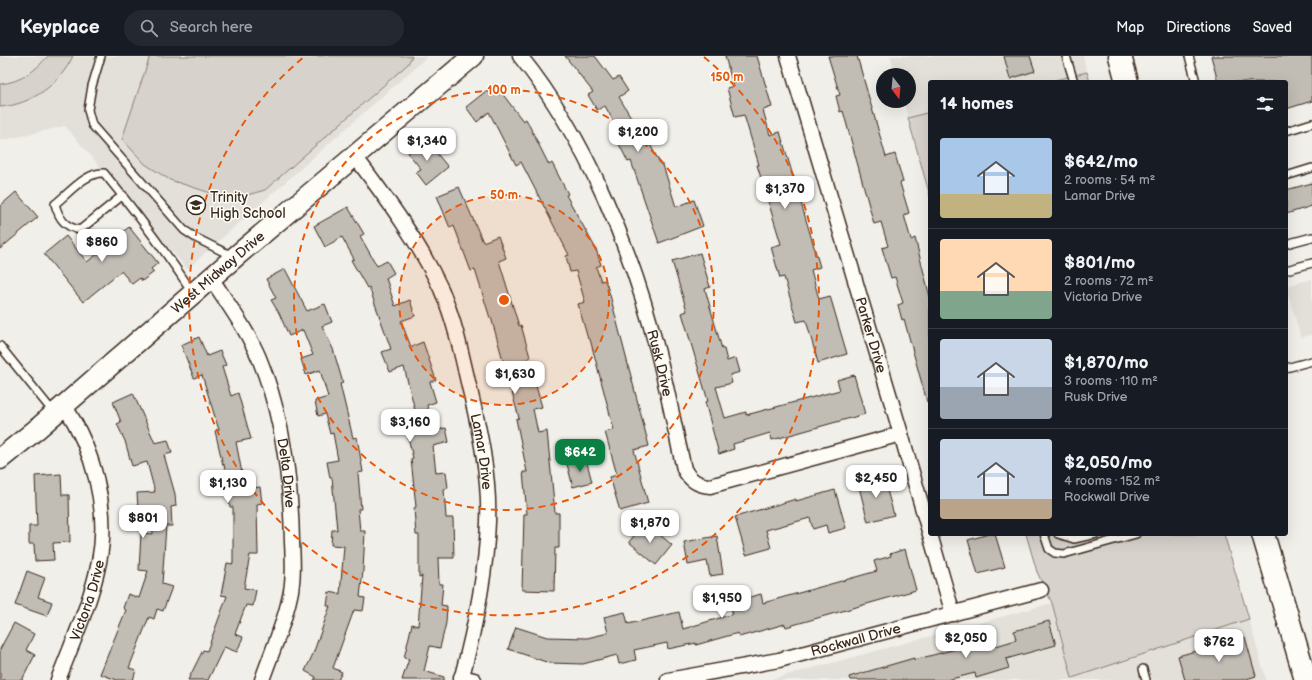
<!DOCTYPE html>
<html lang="en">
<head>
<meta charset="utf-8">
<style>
  body { margin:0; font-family:"Balsamiq Sans",sans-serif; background:#242831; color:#f1f3f6; height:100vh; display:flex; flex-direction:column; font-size:15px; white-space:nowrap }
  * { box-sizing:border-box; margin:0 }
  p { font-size:13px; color:#9ea1a6 }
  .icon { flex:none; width:22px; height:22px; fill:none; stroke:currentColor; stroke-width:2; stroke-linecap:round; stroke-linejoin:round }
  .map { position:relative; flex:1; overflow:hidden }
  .side { position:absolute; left:928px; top:24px; width:360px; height:456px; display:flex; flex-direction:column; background:#171b24; border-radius:4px; box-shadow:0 4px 16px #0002 }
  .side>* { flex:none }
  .needle { width:26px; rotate:164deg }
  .fabs { position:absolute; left:876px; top:12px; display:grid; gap:8px }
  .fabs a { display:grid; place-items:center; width:40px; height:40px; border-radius:50%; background:#171b24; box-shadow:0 4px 16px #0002; font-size:20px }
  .price { position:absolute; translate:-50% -34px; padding:0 9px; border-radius:8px; background:#fff; color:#222; font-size:13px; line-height:26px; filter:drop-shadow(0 1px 2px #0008) }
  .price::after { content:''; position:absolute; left:50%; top:24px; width:12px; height:9px; margin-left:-6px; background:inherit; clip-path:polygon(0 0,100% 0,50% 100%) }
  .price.on { background:#0b8043; color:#fff }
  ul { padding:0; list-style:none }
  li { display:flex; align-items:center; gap:12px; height:100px; padding:0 12px }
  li+li { border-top:1px solid #363941 }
  li span { display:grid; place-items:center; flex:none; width:112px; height:80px; border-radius:4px; color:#555 }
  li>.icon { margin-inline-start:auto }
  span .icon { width:48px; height:48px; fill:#fffc; stroke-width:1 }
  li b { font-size:17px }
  h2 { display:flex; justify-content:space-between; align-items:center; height:48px; padding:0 12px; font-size:17px }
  header { display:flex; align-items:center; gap:24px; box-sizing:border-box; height:56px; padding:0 20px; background:#171b24; border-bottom:1px solid #363941 }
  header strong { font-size:19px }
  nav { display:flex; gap:22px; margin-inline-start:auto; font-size:14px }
  .search { width:280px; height:36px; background:#242831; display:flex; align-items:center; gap:10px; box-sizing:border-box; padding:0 14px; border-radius:22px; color:#9ea1a6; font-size:15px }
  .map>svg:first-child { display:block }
  .built { fill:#e3e0da }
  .green { fill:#d7d2cc; stroke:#897e75 }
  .building { fill:#c1bcb4; stroke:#3b2a1e }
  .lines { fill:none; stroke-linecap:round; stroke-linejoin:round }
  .lane-casing { stroke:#3b2a1e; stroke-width:10 }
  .street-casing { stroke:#3b2a1e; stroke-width:17 }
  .secondary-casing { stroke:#3b2a1e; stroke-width:23 }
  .primary-casing { stroke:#3b2a1e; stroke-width:25 }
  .lane { stroke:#fdfcf7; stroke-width:7 }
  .street { stroke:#fdfcf7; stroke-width:14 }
  .secondary { stroke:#fdfcf7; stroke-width:20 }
  .primary { stroke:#fdfcf7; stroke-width:22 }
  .ring { fill:none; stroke:#e8590c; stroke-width:2; stroke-dasharray:7 5 }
  .labels { text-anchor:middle; stroke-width:3; stroke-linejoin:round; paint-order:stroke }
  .poi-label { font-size:14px; fill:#3b2a1e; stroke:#fdfcf7; text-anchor:start }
  .street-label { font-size:14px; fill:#3b2a1e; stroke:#fdfcf7 }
  .centre { fill:#e8590c; stroke:#fdfcf7; stroke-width:2 }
  .ring-label { font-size:12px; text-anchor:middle; font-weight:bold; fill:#e8590c; stroke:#fdfcf7; stroke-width:3; stroke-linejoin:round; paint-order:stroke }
</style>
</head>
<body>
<header>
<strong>Keyplace</strong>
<div class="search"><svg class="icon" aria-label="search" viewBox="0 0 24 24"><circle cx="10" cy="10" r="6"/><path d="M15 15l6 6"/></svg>Search here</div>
<nav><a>Map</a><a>Directions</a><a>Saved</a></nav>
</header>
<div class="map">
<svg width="1312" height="624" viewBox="0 0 1312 624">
  <rect width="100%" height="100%" fill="#f1efea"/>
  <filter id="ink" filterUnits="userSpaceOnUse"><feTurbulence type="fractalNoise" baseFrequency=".025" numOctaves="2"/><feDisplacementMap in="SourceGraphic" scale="8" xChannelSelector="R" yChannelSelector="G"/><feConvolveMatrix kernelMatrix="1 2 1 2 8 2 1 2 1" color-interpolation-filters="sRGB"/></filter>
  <g filter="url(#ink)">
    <path class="built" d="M0,0h428l-241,213 -122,-143 -65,15z
      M890,0h193l4,16 -40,10h-117v30l-22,6 -5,-17h6v-26h-13z
      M1312,223v55l-11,4 -15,-52z
      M1052,547l20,75 177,-59 17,61h-497z"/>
    <path class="green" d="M48,0h25c-13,28 -42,49 -73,51v-23c21,-2 35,-13 48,-28z
      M150,0h262l-4,8 -143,126 -21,6 -30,-2 -44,-14 -25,-16 -23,-25z
      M1087,16l3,10h-43z
      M930,56v84l-22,-78z
      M1026,478h198l25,85 -177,59 -20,-75 -15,-31z"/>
    <path class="building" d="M565,0h30l18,24 6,-3 9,14 -9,6 16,27 3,-2 23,43h2l13,42 18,-7 9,26 -44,17 -28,-82 -3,1 -14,-28 5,-3 -14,-25 -8,4 -9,-15 5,-3z
      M725,0h32l15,51 -9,3 7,25 10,-3 40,135 -9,3 8,29 11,-3 17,58 -29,9 -12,-43 -9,2 -13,-45 -4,1 -9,-31 10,-3 -24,-79h2l-15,-50 -9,2 -8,-29 6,-2z
      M828,0h29l29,101 9,-3 8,28 -3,1 9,30 -5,2 7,25 4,-2 15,59v105h-3l-23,-83 -2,1 -4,-15 5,-2 -8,-26 -4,1 -9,-30 6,-2 -7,-24 -7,2 -31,-113 -3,1 -4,-16 4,-1z
      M1004,0h26l5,15 -25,8z
      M1211,0h101v45l-26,8v-27h-68z
      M495,28l28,37 3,-2 23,46 3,-2 16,31 -2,1 30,54 5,16 -5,2 5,14 4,-1 5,15 39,151 -15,4 14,53 -28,8 -10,-34 7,-2 -12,-43 9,-2 -24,-91h-2l-10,-35 7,-2 -9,-31 -6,1 -4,-16 3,-1 -48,-93 -5,3 -27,-53 -12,10 -11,-15z
      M425,83l23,28 -22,18 -10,-13 5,-3 -13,-16z
      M1312,127v23l-26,8v-24z
      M459,131l24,55 15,-6 8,22 -7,3 20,65 2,-1 9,32 -2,1 14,49 -9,2 5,24 9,-2 8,82h4v35h-4l-1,43 -32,-1 2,-76h3l-4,-42h4l-11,-53 3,-1 -28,-101 -1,1 -15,-48 -4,1 -17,-45 -4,2 -13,-32z
      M16,136l22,25 -38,32v-43z
      M348,151l16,27 -4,2 17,30 10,-5 7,12 -8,5 9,28 15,-6 5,16 -14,5 10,26 12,-5 13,38 -6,2 6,20 -9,3 6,26 13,-3 3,14 -16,4 3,27 10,-1 2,16 -4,1 2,29h7l1,40h-16l1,26h4l-2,21 6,1 -1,17 -6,25 -10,-2 -6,25 20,6v3h-42l7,-21 -5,-1 8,-34 6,2 4,-50 -3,1v-42h-3l-2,-27 2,-1 -5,-48 2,-1 -10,-41 13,-3 -12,-47 -14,5 -8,-20 9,-3 -22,-62 -2,1 -16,-28 3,-1 -12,-22 -17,10 -11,-21z
      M129,171l29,36 -7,6 3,3 -12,9 -2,-3 -8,6 -11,-13 -38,31 -39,-48 22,-18 21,26 18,-14 -7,-8 10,-9 6,8z
      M700,197l10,34 -5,2 17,60h2l3,12 9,-3 4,14 -10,3 2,8 -16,4 9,31 21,-6v3l94,-25 -3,-10 17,-5 11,39 -93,26 -2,-7 -37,11 1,5 -15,5 -14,-52 3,-1 -26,-88 5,-2 -15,-50z
      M285,213l22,42 18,-7 7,18 -10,4 11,23 10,34 -3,1 13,54 4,-1 6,35 -5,1 3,36h-3l2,22h5l-2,40 -3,26 5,1 -2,13 -9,-1 -21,58 9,4 -4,8h-24l2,-3 -11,-6 8,-17 17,-48h-3l2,-14 11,2 4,-48 -13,-1 1,-15h5l-5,-52h-2l-3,-16 11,-2 -5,-27 -3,1 -5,-20 -7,2 -3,-15 13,-4 -8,-27 -14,5 -5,-16 12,-4 -10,-25 -14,6 -10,-23 -8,-13 5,-2 -10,-19z
      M199,281l8,19 13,-5 6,14 -4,2 9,29 7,-3 13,46 -15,3 9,47 15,-2 2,16 -5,1 1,51h-8l-6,33 12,2 -3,16 -7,-1 -11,29 8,3 -6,15 -13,-5 -16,33h-20l15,-30 4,1 20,-55 -6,-1 6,-32 6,1v-57h-3l-6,-43 -1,1 -8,-34 4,-1 -17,-55 -8,3 -13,-33z
      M133,337l22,50 13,-3 4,13 -8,2 11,39 1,12 -5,1 1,19h-6l-4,58 10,3 -9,24 -6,-2 -3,10 -5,-2 -20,51 7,2 -3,10h-16l-17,-6 26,-64 -3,-2 5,-14 11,4 9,-27 -9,-1 2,-37 12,1 -2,-27 -13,1 -1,-15 18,-1 -8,-30 -15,4 -7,-25 -8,-17 4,-2 -8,-20z
      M586,403l6,23 -19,5 -6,-23z
      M61,418l1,21h7l1,47 -17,1 1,17 -19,1 -1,-17h-5v-18h8l-2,-50z
      M883,420l11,39 -26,7 -10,-39z
      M835,434l11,38 -18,5 -2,-8 -13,4 -3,-11 -44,12 5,18 -25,7 -11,-38 61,-18v2z
      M645,466l27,23 -16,20 -27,-23z
      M989,478h6l10,33 -27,7 -10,-34z
      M717,480l6,38 -13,2 -3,-15 -19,4 -4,-23z
      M905,493l11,41 -130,37 -1,-3 -46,13 -1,-4 -42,12v-2l-28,6 -1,-6 -33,7 2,10 -17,4 -2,-9 -34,9 -34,-1 -41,-14 8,-22 31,10 40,1 21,-5 -4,-16 21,-5 3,12 51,-12 4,17 50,-15 -4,-11 32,-9 2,9 114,-32 -3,-10 17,-5 -1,-2z
      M27,515l18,7 -7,19 14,5 -5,14 -32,-11z
      M1049,565l7,24 -50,14 3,9 -33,10 -1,-5 -28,7h-97l-1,-3 65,-19v2l53,-14 -1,-3 17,-4 3,10 30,-9 -2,-9z
      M14,567l20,11 -8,16 9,5 -13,25h-22v-31z
      M1245,581l11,39 -13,4h-58l-7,-24z"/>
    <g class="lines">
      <g class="lane-casing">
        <path id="lane" d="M101,0l-9,30 -4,24 4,15 92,105 12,8 36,18
          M1066,0l8,26
          M1189,0l7,26
          M1286,75l26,-8
          M1286,120l26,-8
          M123,139l-43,35c-15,-3 -21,-11 -25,-26 13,-10 32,-33 49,-31 32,39 61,78 89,120
          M1286,188l26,-7
          M1286,214l26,-7
          M0,290l54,67
          M1286,312l26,-7
          M1044,478l5,15 6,4 9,1 72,-20
          M1058,478l16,5 22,-5
          M1143,613l3,11"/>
      </g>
      <g class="street-casing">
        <g id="street">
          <path id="s1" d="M520,0c67,83 112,194 138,297 10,39 17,77 26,116 6,11 13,16 26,17l191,-52"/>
          <path id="s2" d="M788,0l113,378 52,180"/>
          <path id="s3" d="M354,99c32,43 64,85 87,134 13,30 20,62 27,93 11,45 22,94 20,140 -2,54 -13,106 -27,158"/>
          <path id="s4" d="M211,222c17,26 36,52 48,80 24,58 32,123 33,184 1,19 2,40 -3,58 -6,27 -18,54 -27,80"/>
          <path d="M461,621l13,3"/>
          <path id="s5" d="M58,624c15,-39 33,-78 41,-118 11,-54 -6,-113 -35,-157"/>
          <path id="s6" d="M668,624l111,-20 262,-70"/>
        </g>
      </g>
      <g class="secondary-casing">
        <g id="secondary">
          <path id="s7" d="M0,403l37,-30 198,-172 238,-201"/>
        </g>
      </g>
      <g class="primary-casing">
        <path id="primary" d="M1120,0l7,26
          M1263,478l43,146"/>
      </g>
      <use href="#lane" class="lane"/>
      <use href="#street" class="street"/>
      <use href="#secondary" class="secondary"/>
      <use href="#primary" class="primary"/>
    </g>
  </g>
  <circle cx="504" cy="244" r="105" fill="#e8590c" fill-opacity=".12"/>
  <g class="ring">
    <circle cx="504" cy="244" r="105"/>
    <circle cx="504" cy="244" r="210"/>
    <path d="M704 1A315 315 0 1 1 304 1"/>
  </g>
  <defs>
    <g id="school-ring" transform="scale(1)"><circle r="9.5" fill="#fdfcf7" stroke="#3b2a1e" stroke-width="1.5"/><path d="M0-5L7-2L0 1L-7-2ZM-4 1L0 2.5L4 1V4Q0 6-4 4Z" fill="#3b2a1e"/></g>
  </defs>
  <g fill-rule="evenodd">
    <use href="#school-ring" x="196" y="149"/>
  </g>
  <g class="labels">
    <g class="poi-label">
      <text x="210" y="146">Trinity<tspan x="210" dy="16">High School</tspan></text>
    </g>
    <g class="street-label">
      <text dy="5" stroke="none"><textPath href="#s7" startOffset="287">West Midway Drive</textPath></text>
      <text dy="5" stroke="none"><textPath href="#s2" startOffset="291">Parker Drive</textPath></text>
      <text dy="5" stroke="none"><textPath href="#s1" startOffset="340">Rusk Drive</textPath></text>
      <text dy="5" stroke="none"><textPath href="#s3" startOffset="328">Lamar Drive</textPath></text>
      <text dy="5" stroke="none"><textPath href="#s4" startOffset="212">Delta Drive</textPath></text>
      <text dy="5" stroke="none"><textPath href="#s5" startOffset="85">Victoria Drive</textPath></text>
      <text dy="5" stroke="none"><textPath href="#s6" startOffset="192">Rockwall Drive</textPath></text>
    </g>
  </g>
  <circle cx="504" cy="244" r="6" class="centre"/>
  <g class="ring-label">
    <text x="727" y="25">150 m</text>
    <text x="504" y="38">100 m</text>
    <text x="504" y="143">50 m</text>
  </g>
</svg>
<div class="fabs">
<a><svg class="needle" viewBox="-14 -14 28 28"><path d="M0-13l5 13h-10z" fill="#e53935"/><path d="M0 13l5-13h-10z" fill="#9ea1a6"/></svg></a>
</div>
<b class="price" style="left:638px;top:97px">$1,200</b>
<b class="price" style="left:427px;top:106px">$1,340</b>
<b class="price" style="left:785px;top:154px">$1,370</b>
<b class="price" style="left:102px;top:207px">$860</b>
<b class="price" style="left:515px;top:339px">$1,630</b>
<b class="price" style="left:410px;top:387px">$3,160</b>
<b class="price on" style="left:580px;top:417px">$642</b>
<b class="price" style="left:876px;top:443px">$2,450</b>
<b class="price" style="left:228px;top:448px">$1,130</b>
<b class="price" style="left:143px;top:483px">$801</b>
<b class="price" style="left:650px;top:488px">$1,870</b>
<b class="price" style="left:722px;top:563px">$1,950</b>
<b class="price" style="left:966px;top:603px">$2,050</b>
<b class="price" style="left:1219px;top:607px">$762</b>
<section class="side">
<h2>14 homes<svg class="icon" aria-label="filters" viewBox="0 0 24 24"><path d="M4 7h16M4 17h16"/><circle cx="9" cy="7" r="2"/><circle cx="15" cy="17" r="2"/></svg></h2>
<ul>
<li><span style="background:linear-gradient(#a9c7e8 70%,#c2b280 0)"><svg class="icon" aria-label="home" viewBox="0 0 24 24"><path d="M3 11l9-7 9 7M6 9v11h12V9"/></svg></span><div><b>$642/mo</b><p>2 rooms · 54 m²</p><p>Lamar Drive</p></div></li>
<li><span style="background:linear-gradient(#ffd9b3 65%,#7fa58c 0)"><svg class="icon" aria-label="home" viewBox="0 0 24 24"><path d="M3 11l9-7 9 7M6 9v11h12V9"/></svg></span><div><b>$801/mo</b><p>2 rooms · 72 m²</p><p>Victoria Drive</p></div></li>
<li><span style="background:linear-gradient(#c9d6e8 60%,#9aa5b1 0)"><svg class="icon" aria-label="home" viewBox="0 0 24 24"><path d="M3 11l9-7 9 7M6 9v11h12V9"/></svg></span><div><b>$1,870/mo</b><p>3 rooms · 110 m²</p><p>Rusk Drive</p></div></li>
<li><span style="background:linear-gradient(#c9d6e8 75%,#b9a48a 0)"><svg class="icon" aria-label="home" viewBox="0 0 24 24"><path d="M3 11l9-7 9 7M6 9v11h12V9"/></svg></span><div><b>$2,050/mo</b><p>4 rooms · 152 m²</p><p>Rockwall Drive</p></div></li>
</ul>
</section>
</div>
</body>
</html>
